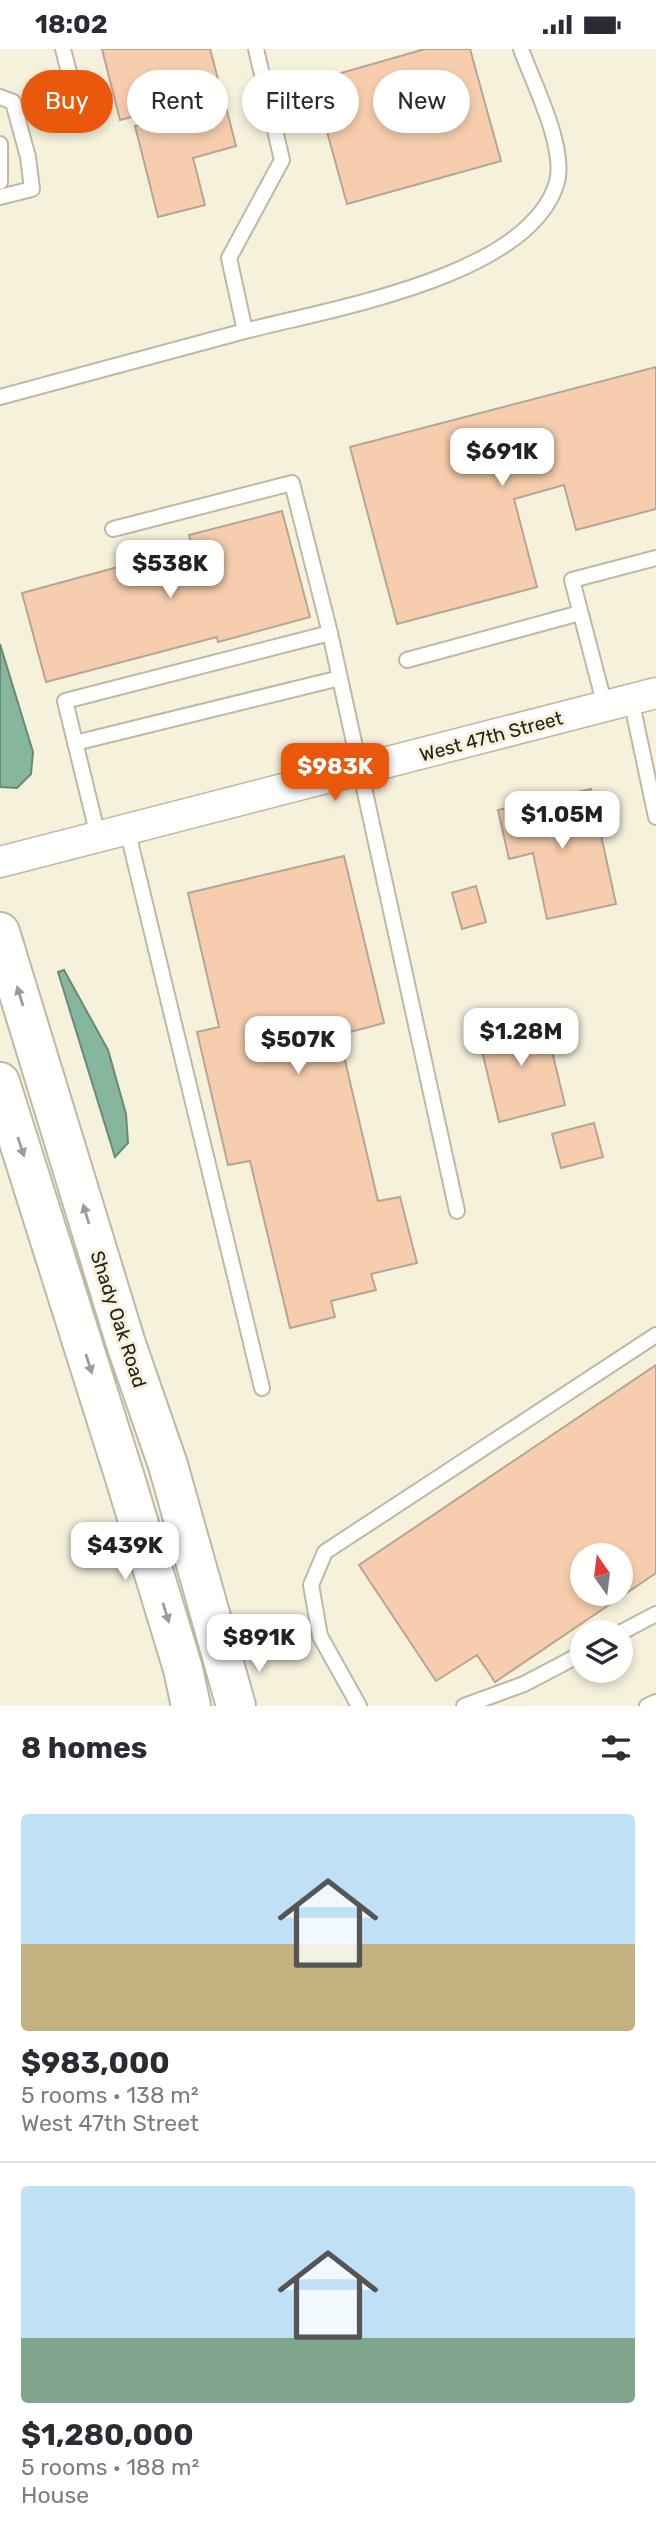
<!DOCTYPE html>
<html lang="en">
<head>
<meta charset="utf-8">
<style>
  body { margin:0; font-family:Rubik,sans-serif; background:#f2f2f3; color:#2b2b33; height:100vh; display:flex; flex-direction:column; font-size:26px; white-space:nowrap }
  * { box-sizing:border-box; margin:0 }
  p { font-size:23px; color:#7c7c81 }
  .icon { flex:none; width:38px; height:38px; fill:none; stroke:currentColor; stroke-width:2; stroke-linecap:round; stroke-linejoin:round }
  .map { position:relative; height:1657px; overflow:hidden }
  .details { display:flex; flex-direction:column; background:#fff; flex:1 }
  .details>* { flex:none }
  .guide { position:absolute; left:21px; top:21px; width:614px; height:63px; display:flex; gap:14px }
  .needle { width:46px; rotate:346deg }
  .fabs { position:absolute; left:570px; top:1494px; display:grid; gap:14px }
  .fabs a { display:grid; place-items:center; width:63px; height:63px; border-radius:50%; background:#fff; box-shadow:0 4px 10px #0003; font-size:35px }
  .price { position:absolute; translate:-50% -60px; padding:0 16px; border-radius:14px; background:#fff; color:#222; font-size:23px; line-height:46px; filter:drop-shadow(0 2px 4px #0008) }
  .price::after { content:''; position:absolute; left:50%; top:42px; width:21px; height:16px; margin-left:-10px; background:inherit; clip-path:polygon(0 0,100% 0,50% 100%) }
  .price.on { background:#ea580c; color:#fff }
  ul { padding:0; list-style:none }
  li { display:grid; align-content:center; gap:14px; height:371px; padding:0 21px }
  li+li { border-top:2px solid #e1e1e2 }
  li span { display:grid; place-items:center; height:217px; border-radius:7px; color:#555 }
  li>.icon { margin-inline-start:auto }
  span .icon { width:126px; height:126px; fill:#fffc; stroke-width:1 }
  li b { font-size:30px }
  h2 { display:flex; justify-content:space-between; align-items:center; height:84px; padding:0 21px; font-size:30px }
  .chip { padding:0 24px; border-radius:32px; background:#fff; box-shadow:0 4px 10px #0003; font-size:24px; line-height:63px }
  .chip.on { background:#ea580c; color:#fff }
  .status { display:flex; justify-content:space-between; align-items:center; height:49px; padding:0 35px; background:#fff; direction:ltr }
  .status svg { height:19px; fill:currentColor }
  .map>svg:first-child { display:block }
  .water { fill:#86b69e; stroke:#698a76; stroke-width:2 }
  .building { fill:#f6ceae; stroke:#b7a597; stroke-width:2; fill-rule:evenodd }
  .lines { fill:none; stroke-linecap:round; stroke-linejoin:round }
  .service-casing { stroke:#beb8a4; stroke-width:18 }
  .minor-casing { stroke:#beb8a4; stroke-width:33 }
  .secondary-casing { stroke:#beb8a4; stroke-width:42 }
  .service { stroke:#fff; stroke-width:14 }
  .minor { stroke:#fff; stroke-width:30 }
  .secondary { stroke:#fff; stroke-width:38 }
  .oneway { fill:#9c9c98 }
  .labels { text-anchor:middle; stroke-width:6; stroke-linejoin:round; paint-order:stroke }
  .street-label { font-size:19px; fill:#24221a; stroke:#f6f1db }
</style>
</head>
<body>
<div class="status"><b>18:02</b><svg viewBox="0 0 49 12"><path d="M0 12V9h3v3zM5 12V6h3v6zM10 12V3h3v9zM15 12V0h3v12zM26 1h20v11H26zM47 4h2v5h-2z"/></svg></div>
<div class="map">
<svg width="656" height="1657" viewBox="0 0 656 1657">
  <rect width="100%" height="100%" fill="#f6f1db"/>
  <path class="water" d="M0,595l33,108 -2,22 -14,14 -17,-1z
    M64,921l44,80 18,64 2,29 -13,14 -57,-185z"/>
  <path class="building" d="M102,0h108l12,45 -102,26z
    M425,0h45l31,112 -154,43 -34,-123z
    M225,54l11,43 -43,12 12,47 -47,12 -23,-91z
    M656,318v142l-80,21 -12,-45 -50,14 23,88 -140,37 -47,-177z
    M282,462l28,106 -92,25 -1,-5 -171,45 -24,-89 170,-46 -3,-12z
    M591,740l25,115 -69,15 -14,-66 -24,6 -11,-49z
    M344,807l40,167 -45,12 39,166 22,-4 17,66 -46,11 5,16 -45,11 4,16 -45,11 -40,-167 -22,4 -31,-133 22,-5 -31,-134z
    M476,837l10,36 -24,7 -10,-36z
    M543,965l22,91 -66,17 -22,-92z
    M594,1074l9,34 -42,11 -9,-34z
    M656,1316v208l-161,109 -18,-27 -41,26 -77,-116zM583,1507h38v38h-38z"/>
  <g class="lines">
    <g class="service-casing">
      <path id="service" d="M63,0l16,62
        M256,0l26,111 -53,98 16,73c84,-22 285,-54 312,-149 9,-36 -24,-99 -36,-133
        M0,48l13,5 15,55 4,32 -32,8
        M0,95v38
        M0,348l245,-66
        M113,480l179,-46 38,150
        M407,611l173,-47
        M631,650l25,118
        M605,657l-33,-126 84,-22
        M75,694l265,-65
        M127,780l135,559
        M98,787l-33,-135 265,-68 127,578
        M620,1584l36,-19
        M359,1657l-39,-70 -9,-51 14,-33 331,-217
        M464,1657l60,-22 59,-31
        M647,1657l9,-4"/>
    </g>
    <g class="minor-casing">
      <path id="minor" d="M0,813l656,-169"/>
    </g>
    <g class="secondary-casing">
      <path id="secondary" d="M0,883l126,412 42,121 68,241
        M0,1033l125,396 58,191 8,37"/>
    </g>
    <use href="#service" class="service"/>
    <use href="#minor" class="minor"/>
    <use href="#secondary" class="secondary"/>
  </g>
  <defs><path id="oneway-solid" d="M-6-.8H1V-3.2L6.5 0L1 3.2V.8H-6Z" transform="scale(1.75)"/></defs>
  <g class="oneway">
    <use href="#oneway-solid" transform="translate(20 947) rotate(-107)"/>
    <use href="#oneway-solid" transform="translate(21 1098) rotate(72)"/>
    <use href="#oneway-solid" transform="translate(86 1165) rotate(-107)"/>
    <use href="#oneway-solid" transform="translate(89 1315) rotate(72)"/>
    <use href="#oneway-solid" transform="translate(166 1564) rotate(73)"/>
  </g>
  <g class="labels">
    <g class="street-label">
      <text transform="translate(491 687) rotate(-15)" y="7">West 47th Street</text>
      <text transform="translate(119 1270) rotate(72)" y="7">Shady Oak Road</text>
    </g>
  </g>
</svg>
<div class="fabs">
<a><svg class="needle" viewBox="-14 -14 28 28"><path d="M0-13l5 13h-10z" fill="#e53935"/><path d="M0 13l5-13h-10z" fill="#7c7c81"/></svg></a>
<a><svg class="icon" aria-label="layers" viewBox="0 0 24 24"><path d="M12 4l9 5-9 5-9-5zM3 14l9 5 9-5"/></svg></a>
</div>
<b class="price" style="left:502px;top:439px">$691K</b>
<b class="price" style="left:170px;top:551px">$538K</b>
<b class="price on" style="left:335px;top:754px">$983K</b>
<b class="price" style="left:562px;top:802px">$1.05M</b>
<b class="price" style="left:521px;top:1019px">$1.28M</b>
<b class="price" style="left:298px;top:1027px">$507K</b>
<b class="price" style="left:125px;top:1533px">$439K</b>
<b class="price" style="left:259px;top:1625px">$891K</b>
<div class="guide">
<a class="chip on">Buy</a>
<a class="chip">Rent</a>
<a class="chip">Filters</a>
<a class="chip">New</a>
</div>
</div>
<section class="details">
<h2>8 homes<svg class="icon" aria-label="filters" viewBox="0 0 24 24"><path d="M4 7h16M4 17h16"/><circle cx="9" cy="7" r="2"/><circle cx="15" cy="17" r="2"/></svg></h2>
<ul>
<li><span style="background:linear-gradient(#bfe0f5 60%,#c2b280 0)"><svg class="icon" aria-label="home" viewBox="0 0 24 24"><path d="M3 11l9-7 9 7M6 9v11h12V9"/></svg></span><div><b>$983,000</b><p>5 rooms · 138 m²</p><p>West 47th Street</p></div></li>
<li><span style="background:linear-gradient(#bfe0f5 70%,#7fa58c 0)"><svg class="icon" aria-label="home" viewBox="0 0 24 24"><path d="M3 11l9-7 9 7M6 9v11h12V9"/></svg></span><div><b>$1,280,000</b><p>5 rooms · 188 m²</p><p>House</p></div></li>
</ul>
</section>
</body>
</html>
